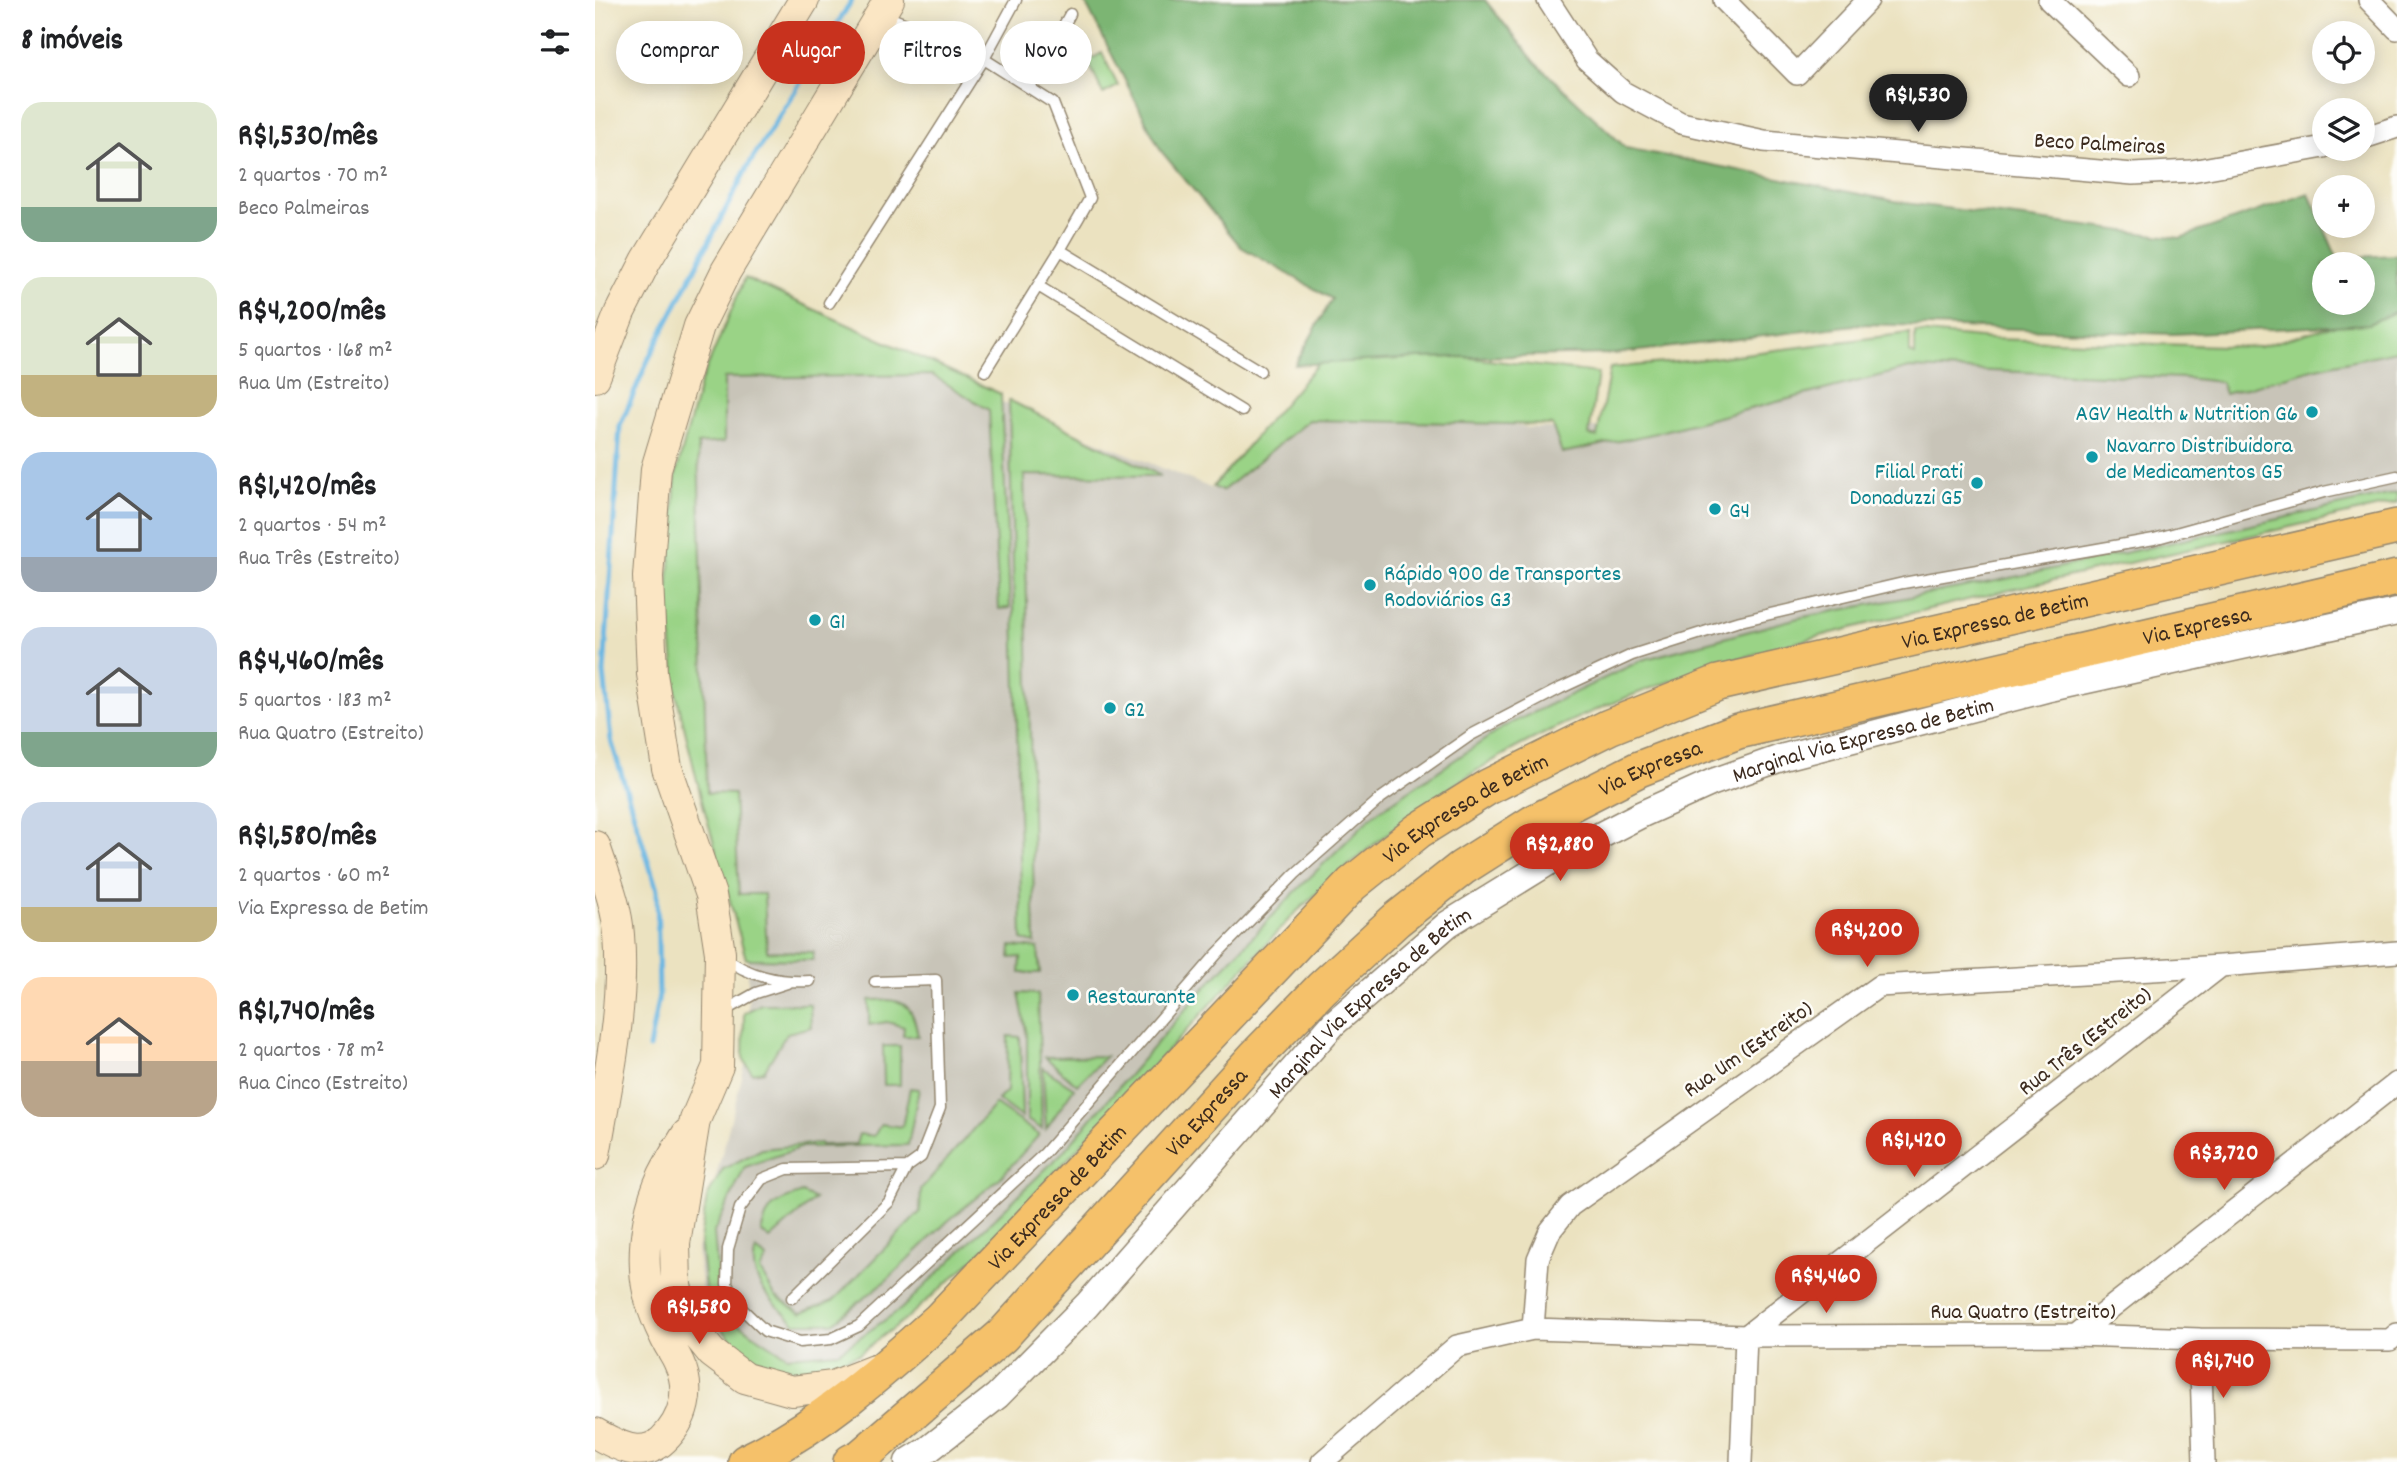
<!DOCTYPE html>
<html lang="pt">
<head>
<meta charset="utf-8">
<style>
  body { margin:0; font-family:Dekko,sans-serif; background:#f2f2f2; color:#202124; height:100vh; display:flex; flex-direction:column; font-size:26px; white-space:nowrap }
  * { box-sizing:border-box; margin:0 }
  p { font-size:23px; color:#757577 }
  .icon { flex:none; width:38px; height:38px; fill:none; stroke:currentColor; stroke-width:2; stroke-linecap:round; stroke-linejoin:round }
  .map { position:relative; flex:1; overflow:hidden }
  .drawer { display:flex; flex-direction:column; background:#fff; width:595px }
  .drawer>* { flex:none }
  .guide { position:absolute; left:21px; top:21px; width:665px; height:63px; display:flex; gap:14px }
  .fabs { position:absolute; left:1717px; top:21px; display:grid; gap:14px }
  .fabs a { display:grid; place-items:center; width:63px; height:63px; border-radius:50%; background:#fff; box-shadow:0 4px 18px #0003; font-size:35px }
  .price { position:absolute; translate:-50% -60px; padding:0 16px; border-radius:24px; background:#c8321e; color:#fff; font-size:23px; line-height:46px; filter:drop-shadow(0 2px 4px #0008) }
  .price::after { content:''; position:absolute; left:50%; top:42px; width:21px; height:16px; margin-left:-10px; background:inherit; clip-path:polygon(0 0,100% 0,50% 100%) }
  .price.on { background:#222; color:#fff }
  ul { padding:0; list-style:none }
  li { display:flex; align-items:center; gap:21px; height:175px; padding:0 21px }
  li span { display:grid; place-items:center; flex:none; width:196px; height:140px; border-radius:21px; color:#555 }
  li>.icon { margin-inline-start:auto }
  span .icon { width:84px; height:84px; fill:#fffc; stroke-width:1 }
  li b { font-size:30px }
  h2 { display:flex; justify-content:space-between; align-items:center; height:84px; padding:0 21px; font-size:30px }
  .tag { padding:0 24px; border-radius:32px; background:#fff; box-shadow:0 4px 18px #0003; font-size:24px; line-height:63px }
  .tag.on { background:#c8321e; color:#fff }
  main { display:flex; flex:1; min-height:0 }
  .map>svg:first-child { display:block }
  .industrial { fill:#c8c4b8 }
  .green { fill:#9ad386; stroke:#6a7e52; stroke-width:2 }
  .forest { fill:#7bb573; stroke:#5b7048; stroke-width:2; fill-rule:evenodd }
  .lines { fill:none; stroke-linecap:round; stroke-linejoin:round }
  .stream { stroke:#68b6e2; stroke-width:5 }
  .service-casing { stroke:#93866f; stroke-width:13 }
  .minor-casing { stroke:#93866f; stroke-width:24 }
  .tertiary-casing { stroke:#93866f; stroke-width:29 }
  .secondary-casing { stroke:#93866f; stroke-width:32 }
  .trunk-casing { stroke:#93866f; stroke-width:38 }
  .service { stroke:#fff; stroke-width:10 }
  .minor { stroke:#fff; stroke-width:21 }
  .tertiary { stroke:#fff; stroke-width:26 }
  .secondary { stroke:#fbe6c4; stroke-width:30 }
  .trunk { stroke:#f5c16b; stroke-width:35 }
  .culture-dot { fill:#0f9aa8; stroke:#fdfcf7; stroke-width:2.5 }
  .labels { text-anchor:middle; stroke-width:5; stroke-linejoin:round; paint-order:stroke }
  .street-label { font-size:23px; fill:#3b2a1e; stroke:#fdfcf7 }
  .culture-label { font-size:23px; fill:#0d838f; stroke:#fdfcf7; text-anchor:start }
</style>
</head>
<body>
<main>
<section class="drawer">
<h2>8 imóveis<svg class="icon" aria-label="filters" viewBox="0 0 24 24"><path d="M4 7h16M4 17h16"/><circle cx="9" cy="7" r="2"/><circle cx="15" cy="17" r="2"/></svg></h2>
<ul>
<li><span style="background:linear-gradient(#dfe7d0 75%,#7fa58c 0)"><svg class="icon" aria-label="home" viewBox="0 0 24 24"><path d="M3 11l9-7 9 7M6 9v11h12V9"/></svg></span><div><b>R$1,530/mês</b><p>2 quartos · 70 m²</p><p>Beco Palmeiras</p></div></li>
<li><span style="background:linear-gradient(#dfe7d0 70%,#c2b280 0)"><svg class="icon" aria-label="home" viewBox="0 0 24 24"><path d="M3 11l9-7 9 7M6 9v11h12V9"/></svg></span><div><b>R$4,200/mês</b><p>5 quartos · 168 m²</p><p>Rua Um (Estreito)</p></div></li>
<li><span style="background:linear-gradient(#a9c7e8 75%,#9aa5b1 0)"><svg class="icon" aria-label="home" viewBox="0 0 24 24"><path d="M3 11l9-7 9 7M6 9v11h12V9"/></svg></span><div><b>R$1,420/mês</b><p>2 quartos · 54 m²</p><p>Rua Três (Estreito)</p></div></li>
<li><span style="background:linear-gradient(#c9d6e8 75%,#7fa58c 0)"><svg class="icon" aria-label="home" viewBox="0 0 24 24"><path d="M3 11l9-7 9 7M6 9v11h12V9"/></svg></span><div><b>R$4,460/mês</b><p>5 quartos · 183 m²</p><p>Rua Quatro (Estreito)</p></div></li>
<li><span style="background:linear-gradient(#c9d6e8 75%,#c2b280 0)"><svg class="icon" aria-label="home" viewBox="0 0 24 24"><path d="M3 11l9-7 9 7M6 9v11h12V9"/></svg></span><div><b>R$1,580/mês</b><p>2 quartos · 60 m²</p><p>Via Expressa de Betim</p></div></li>
<li><span style="background:linear-gradient(#ffd9b3 60%,#b9a48a 0)"><svg class="icon" aria-label="home" viewBox="0 0 24 24"><path d="M3 11l9-7 9 7M6 9v11h12V9"/></svg></span><div><b>R$1,740/mês</b><p>2 quartos · 78 m²</p><p>Rua Cinco (Estreito)</p></div></li>
</ul>
</section>
<div class="map">
<svg width="1802" height="1462" viewBox="0 0 1802 1462">
  <rect width="100%" height="100%" fill="#fdfcf7"/>
  <filter id="ink" filterUnits="userSpaceOnUse"><feTurbulence type="fractalNoise" baseFrequency=".0143" numOctaves="2"/><feDisplacementMap in="SourceGraphic" scale="14" xChannelSelector="R" yChannelSelector="G"/><feConvolveMatrix kernelMatrix="1 2 1 2 8 2 1 2 1" color-interpolation-filters="sRGB"/></filter>
  <filter id="wash" filterUnits="userSpaceOnUse"><feTurbulence type="fractalNoise" baseFrequency=".00686" numOctaves="4" result="noise"/><feDisplacementMap in="SourceGraphic" scale="28" xChannelSelector="R" yChannelSelector="G"/><feGaussianBlur stdDeviation="1.57" result="paint"/><feColorMatrix in="noise" values="0 0 0 0 0 0 0 0 0 0 0 0 0 0 0 0 0 1.4 0 .05"/><feComposite in="paint" operator="in"/></filter>
  <g filter="url(#wash)">
    <rect width="100%" height="100%" fill="#ebe2c0"/>
    <path class="industrial" d="M152,285l257,118 209,86 113,-98 203,37h110l269,-71 288,15 201,-34v160l-587,134 -202,65 -139,71 -149,113 -257,277 -167,163 -56,41 -48,4 -40,-11 -34,-28 -16,-34 -5,-44 51,-195v-100l-43,-161 -18,-316z"/>
    <path class="green" d="M507,53l16,33 -15,8 -15,-33z
      M150,278l256,116 9,214 -11,1 -10,-199 -57,-35 -208,3v64l-26,2 9,349 27,1 5,100h25l3,57 46,1v8l-67,-1 -45,-162 -25,-104 -8,-99 8,-120 24,-90z
      M1802,307v44l-85,18 -87,25 -4,-12 -37,-4 -274,-10 -262,67 -86,18 -10,-28 -243,-5 -87,71 -9,-4 123,-145 262,31 -9,62 8,2 13,-69 87,-8 213,-27v20l5,2v-23l76,7 268,8z
      M414,400l152,76 -137,-1 11,468 -13,-3z
      M1802,493v10c-150,34 -301,66 -451,102 -140,33 -282,68 -411,133 -89,44 -169,110 -242,177l-312,338 -74,65 -48,36 -47,17 -36,-3 -34,-17 -34,-37 -8,-75 7,-42 16,-28 39,-20 58,-6 1,2 35,-1 3,-10 15,2 7,-12 21,3 8,-39 9,1 -11,56 -106,2 -57,20 -31,65 7,81 66,43 51,-4 63,-43 160,-155 136,-158 93,-99 83,-82 132,-89 137,-66 156,-42 203,-38z
      M416,946l27,2 2,25h-20l1,-16 -11,1z
      M424,993l19,1 4,135 -15,-9v-84z
      M274,1000c34,-1 43,1 49,36h-15l1,-9 -17,-5 -18,3z
      M166,1004h49l1,23 -24,6 -23,38 -12,2 -9,-15 1,-45z
      M413,1036l12,1 2,81 -24,-18 9,-9z
      M288,1046h17v39h-16z
      M511,1056l-29,29 -32,-28z
      M448,1068l31,20 -28,41z
      M400,1104l44,31 -39,43 -52,43 -60,58 -55,44h-38c-19,-18 -50,-43 -39,-73l11,8 -7,12 15,26 26,17 32,-12 87,-89 1,-23z
      M207,1193l13,6 -45,40 -9,-7c8,-29 13,-29 41,-39z"/>
    <path class="forest" d="M489,0h401l50,62 91,86 279,55 275,35 129,-45 28,65 60,-3v56l-28,13 -195,10 -311,-10 -249,30 -195,4 -124,7 37,-66 -91,-52 -80,-96zM1729,264h39v39h-39z"/>
    <g class="lines">
      <path class="stream" d="M54,1048l10,-53 -2,-105 -46,-150 -7,-67 16,-247 28,-66 100,-194 104,-166"/>
    </g>
  </g>
  <g filter="url(#ink)">
    <g class="lines">
      <g class="service-casing">
        <path id="service" d="M288,15l62,24 39,20 69,44 37,95 -30,52 -75,121
          M435,87l40,-73
          M465,250l200,121
          M443,286l204,125
          M234,303l155,-244 32,-59
          M129,957c24,19 56,26 86,24
          M280,982l61,-2 4,128 -19,49 -14,10 -120,2 -25,10 -22,29 -12,41 -1,35 15,25 23,22 35,11 31,-3 28,-13 185,-172 172,-199 79,-81 86,-76 90,-63 90,-47 71,-33 104,-33 167,-39 251,-44 170,-47 73,-16
          M127,1012l34,-19 31,-10
          M197,1298l97,-96 18,-35"/>
      </g>
      <g class="minor-casing">
        <path id="minor" d="M953,0l39,60 36,32 58,31 83,18 369,33 58,-3 133,-24
          M1129,0l73,74 71,-74
          M1454,0l80,76
          M1774,0l28,29
          M1768,138l34,-11
          M938,1329l5,-70 12,-28 20,-25 309,-220 342,-20 176,-14
          M1481,1335l321,-252
          M1605,1339l4,123
          M727,1462l135,-116 76,-17 213,7 330,-1 124,4 190,1 7,-6
          M1146,1462l5,-126 475,-370"/>
      </g>
      <g class="tertiary-casing">
        <g id="tertiary">
          <path id="s1" d="M313,1462l21,-13 68,-53 90,-91 247,-282 114,-99 99,-61 95,-49 71,-32 71,-25 266,-69 347,-76"/>
        </g>
      </g>
      <g class="secondary-casing">
        <path id="secondary" d="M0,377l25,-65 26,-51 158,-261
          M0,846c9,28 22,59 24,89 6,73 -12,149 -24,220
          M279,1370l-41,16 -41,5 -47,-13 -33,-25 -26,-32 -10,-35 -1,-43 20,-123 23,-54 2,-113 -9,-58 -44,-127 -15,-94 -4,-97 8,-108 43,-143 27,-55 163,-271
          M0,1433c21,12 47,27 68,7 21,-20 29,-50 16,-77 -4,-10 -11,-18 -15,-28 -10,-20 -18,-43 -19,-66 -2,-30 5,-67 18,-94 7,-14 16,-28 24,-41"/>
      </g>
      <g class="trunk-casing">
        <g id="trunk">
          <path id="s2" d="M151,1462c74,-35 134,-89 194,-143l412,-435 66,-53 70,-44 121,-60 109,-44 679,-156"/>
          <path id="s3" d="M256,1462l10,-5 141,-121 253,-279 67,-69 74,-68 66,-52 71,-45 106,-54 99,-38 659,-153"/>
        </g>
      </g>
      <use href="#service" class="service"/>
      <use href="#minor" class="minor"/>
      <use href="#tertiary" class="tertiary"/>
      <use href="#secondary" class="secondary"/>
      <use href="#trunk" class="trunk"/>
    </g>
  </g>
  <g class="culture-dot">
    <circle cx="1717" cy="412" r="7"/>
    <circle cx="1497" cy="457" r="7"/>
    <circle cx="1382" cy="483" r="7"/>
    <circle cx="1120" cy="509" r="7"/>
    <circle cx="775" cy="585" r="7"/>
    <circle cx="220" cy="620" r="7"/>
    <circle cx="515" cy="708" r="7"/>
    <circle cx="478" cy="995" r="7"/>
  </g>
  <g class="labels">
    <g class="street-label">
      <text transform="translate(1505 142) rotate(3)" y="8">Beco Palmeiras</text>
      <text dy="8" stroke="none"><textPath href="#s2" startOffset="1545">Via Expressa de Betim</textPath></text>
      <text dy="8" stroke="none"><textPath href="#s3" startOffset="1634">Via Expressa</textPath></text>
      <text dy="8" stroke="none"><textPath href="#s1" startOffset="1222">Marginal Via Expressa de Betim</textPath></text>
      <text dy="8" stroke="none"><textPath href="#s3" startOffset="1068">Via Expressa</textPath></text>
      <text dy="8" stroke="none"><textPath href="#s2" startOffset="978">Via Expressa de Betim</textPath></text>
      <text dy="8" stroke="none"><textPath href="#s1" startOffset="654">Marginal Via Expressa de Betim</textPath></text>
      <text transform="translate(1489 1040) rotate(-38)" y="8">Rua Três (Estreito)</text>
      <text transform="translate(1152 1048) rotate(-35)" y="8">Rua Um (Estreito)</text>
      <text dy="8" stroke="none"><textPath href="#s3" startOffset="500">Via Expressa</textPath></text>
      <text dy="8" stroke="none"><textPath href="#s2" startOffset="411">Via Expressa de Betim</textPath></text>
      <text x="1428" y="1318">Rua Quatro (Estreito)</text>
    </g>
    <g class="culture-label">
      <text x="1703" y="420" text-anchor="end">AGV Health &amp; Nutrition G6</text>
      <text x="1511" y="452">Navarro Distribuidora<tspan x="1511" dy="26">de Medicamentos G5</tspan></text>
      <text x="1368" y="478" text-anchor="end">Filial Prati<tspan x="1368" dy="26">Donaduzzi G5</tspan></text>
      <text x="1134" y="517">G4</text>
      <text x="789" y="580">Rápido 900 de Transportes<tspan x="789" dy="26">Rodoviários G3</tspan></text>
      <text x="234" y="628">G1</text>
      <text x="529" y="716">G2</text>
      <text x="492" y="1003">Restaurante</text>
    </g>
  </g>
</svg>
<div class="fabs">
<a><svg class="icon" aria-label="locate" viewBox="0 0 24 24"><circle cx="12" cy="12" r="6"/><path d="M12 2v4M12 18v4M2 12h4M18 12h4"/></svg></a>
<a><svg class="icon" aria-label="layers" viewBox="0 0 24 24"><path d="M12 4l9 5-9 5-9-5zM3 14l9 5 9-5"/></svg></a>
<a>+</a>
<a>−</a>
</div>
<b class="price on" style="left:1323px;top:134px">R$1,530</b>
<b class="price" style="left:965px;top:883px">R$2,880</b>
<b class="price" style="left:1272px;top:969px">R$4,200</b>
<b class="price" style="left:1319px;top:1179px">R$1,420</b>
<b class="price" style="left:1629px;top:1192px">R$3,720</b>
<b class="price" style="left:1231px;top:1315px">R$4,460</b>
<b class="price" style="left:104px;top:1346px">R$1,580</b>
<b class="price" style="left:1628px;top:1400px">R$1,740</b>
<div class="guide">
<a class="tag">Comprar</a>
<a class="tag on">Alugar</a>
<a class="tag">Filtros</a>
<a class="tag">Novo</a>
</div>
</div>
</main>
</body>
</html>
